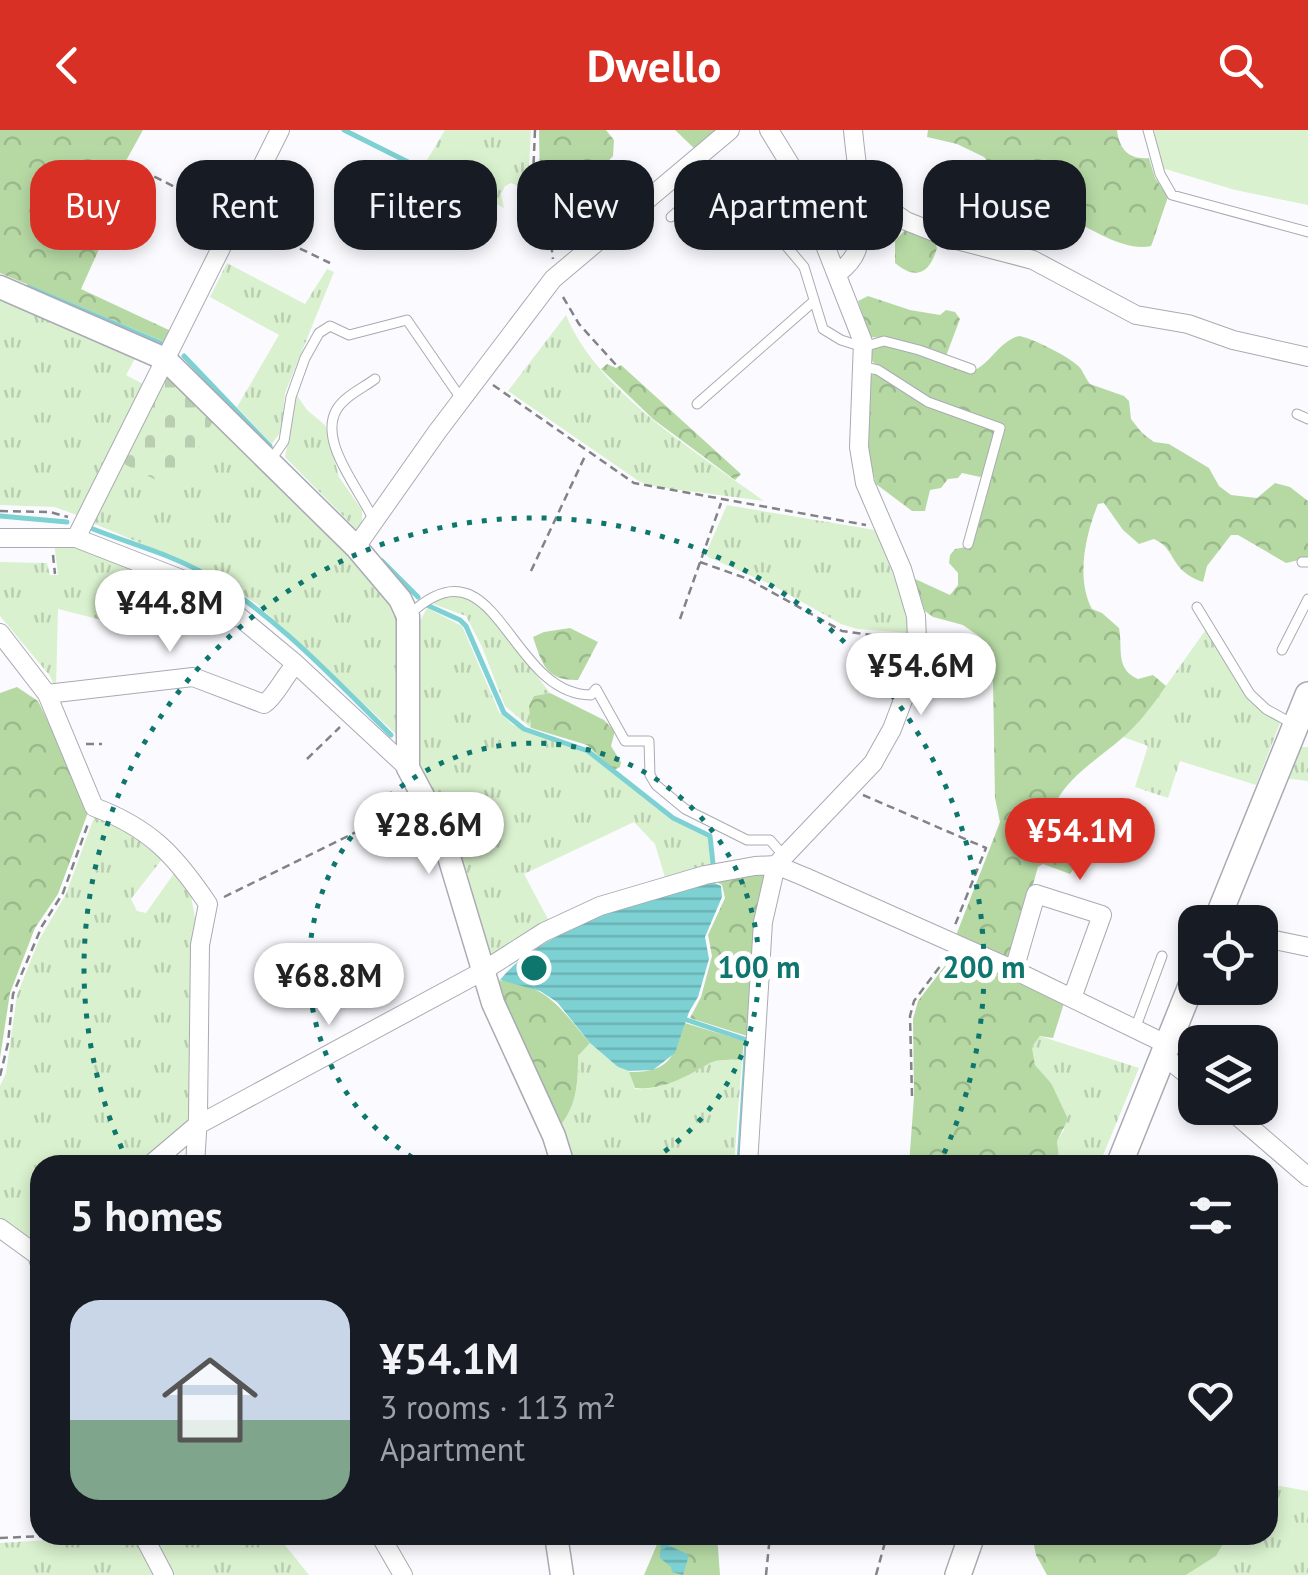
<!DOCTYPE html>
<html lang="en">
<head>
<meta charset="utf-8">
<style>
  body { margin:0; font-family:"PT Sans",sans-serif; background:#242831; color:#f1f3f6; height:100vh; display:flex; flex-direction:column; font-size:38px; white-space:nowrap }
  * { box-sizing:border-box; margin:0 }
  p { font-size:32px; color:#9ea1a6 }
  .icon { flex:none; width:55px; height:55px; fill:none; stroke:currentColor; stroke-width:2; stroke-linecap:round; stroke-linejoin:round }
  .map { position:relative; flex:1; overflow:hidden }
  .side { position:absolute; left:30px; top:1025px; width:1248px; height:390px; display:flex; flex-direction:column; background:#171b24; border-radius:30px; box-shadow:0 5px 15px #0003 }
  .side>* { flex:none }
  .guide { position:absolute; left:30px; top:30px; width:1250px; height:90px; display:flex; gap:20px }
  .tools { position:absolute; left:1178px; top:775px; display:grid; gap:20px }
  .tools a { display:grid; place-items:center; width:100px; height:100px; border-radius:20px; background:#171b24; box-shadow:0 5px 15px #0003; font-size:50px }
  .price { position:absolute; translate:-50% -85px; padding:0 22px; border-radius:35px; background:#fff; color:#222; font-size:32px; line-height:65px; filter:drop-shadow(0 2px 5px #0008) }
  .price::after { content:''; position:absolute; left:50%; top:60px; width:30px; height:22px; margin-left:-15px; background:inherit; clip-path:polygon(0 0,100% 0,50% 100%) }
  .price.on { background:#d93025; color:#fff }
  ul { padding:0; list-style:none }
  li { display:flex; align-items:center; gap:30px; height:250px; padding:0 40px }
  li span { display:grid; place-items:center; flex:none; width:280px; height:200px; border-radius:30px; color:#555 }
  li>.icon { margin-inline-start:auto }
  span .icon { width:120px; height:120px; fill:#fffc; stroke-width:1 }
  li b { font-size:42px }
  h2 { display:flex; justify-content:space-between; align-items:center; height:120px; padding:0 40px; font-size:42px }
  .chip { padding:0 35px; border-radius:30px; background:#171b24; box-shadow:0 5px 15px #0003; font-size:35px; line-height:90px }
  .chip.on { background:#d93025; color:#fff }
  header { display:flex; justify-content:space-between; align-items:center; height:130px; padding:0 40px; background:#d93025; color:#fff; font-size:45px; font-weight:800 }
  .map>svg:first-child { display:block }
  .grass { fill:url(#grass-tufts) }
  .forest { fill:url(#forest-crowns) }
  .cemetery { fill:url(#cemetery-stones) }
  .pitch { fill:#d9f1ce }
  .water { fill:url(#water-rules) }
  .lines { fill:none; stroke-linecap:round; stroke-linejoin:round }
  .stream { stroke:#7dd1d3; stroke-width:5 }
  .service-casing { stroke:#a9aab3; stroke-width:11 }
  .minor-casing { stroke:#a9aab3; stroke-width:20 }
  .tertiary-casing { stroke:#a9aab3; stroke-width:25 }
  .secondary-casing { stroke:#a9aab3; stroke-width:28 }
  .path { stroke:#838387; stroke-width:2.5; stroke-dasharray:8 5; stroke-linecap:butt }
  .service { stroke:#fff; stroke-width:9 }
  .minor { stroke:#fff; stroke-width:18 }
  .tertiary { stroke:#fff; stroke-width:22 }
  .secondary { stroke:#fff; stroke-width:25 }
  .ring { fill:none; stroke:#0f766e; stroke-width:5; stroke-dasharray:5 10 }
  .centre { fill:#0f766e; stroke:#fff; stroke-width:5 }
  .ring-label { font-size:30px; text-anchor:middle; font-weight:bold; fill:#0f766e; stroke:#fff; stroke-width:10; stroke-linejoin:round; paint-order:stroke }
</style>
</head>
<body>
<header><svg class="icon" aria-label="back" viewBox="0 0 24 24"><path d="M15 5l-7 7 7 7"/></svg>Dwello<svg class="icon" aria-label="search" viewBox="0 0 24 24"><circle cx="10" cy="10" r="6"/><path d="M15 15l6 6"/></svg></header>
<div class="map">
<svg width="1308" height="1445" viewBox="0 0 1308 1445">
  <defs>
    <pattern id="grass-tufts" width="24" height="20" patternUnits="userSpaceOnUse" patternTransform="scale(2.5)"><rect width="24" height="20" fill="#d9f1ce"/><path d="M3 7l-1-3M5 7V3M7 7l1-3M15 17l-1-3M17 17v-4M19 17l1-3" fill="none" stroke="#b9cdb0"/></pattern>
    <pattern id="forest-crowns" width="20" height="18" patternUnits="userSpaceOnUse" patternTransform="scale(2.5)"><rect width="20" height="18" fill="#b6d9a4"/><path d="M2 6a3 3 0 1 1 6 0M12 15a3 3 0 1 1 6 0" fill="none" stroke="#9bb98c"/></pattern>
    <pattern id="cemetery-stones" width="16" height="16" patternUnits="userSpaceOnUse" patternTransform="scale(2.5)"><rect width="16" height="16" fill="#d9f1ce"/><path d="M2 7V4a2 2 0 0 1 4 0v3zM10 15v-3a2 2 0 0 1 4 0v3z" fill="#b9cdb0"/></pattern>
    <pattern id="water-rules" width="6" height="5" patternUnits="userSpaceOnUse" patternTransform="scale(2.5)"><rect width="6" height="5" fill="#7dd1d3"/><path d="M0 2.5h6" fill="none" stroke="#6bb2b4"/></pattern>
  </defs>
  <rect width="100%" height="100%" fill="#fbfbff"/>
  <path class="grass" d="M445,0h86l-2,35 3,27 -21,-9 -6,3 -4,8 3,14 -80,-43z
    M227,133l78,41 22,-35 7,3 -49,121 -4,38 -9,13 -35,-37 42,-72 -69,-38z
    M0,166l138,57 -12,22 19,10 -66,131 -24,-9 -55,-2z
    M566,185c32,78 132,138 198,186l-106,-14 -18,-5 -132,-91z
    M296,264l11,16 18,15 14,52 23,33v15l-4,6 -73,-74z
    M214,289l147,147 32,36 6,15 1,121 -143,-134 -50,-33 -117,-49 28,-61z
    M727,375l148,25 25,62 10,41 -53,-4 -16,-5 -69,-39 -64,-28 -2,-4z
    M54,412l13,1c62,22 124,39 175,82l-19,-1 -24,-21 -20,-11 -18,43 -103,-26 -2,81 -6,-14 -50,-60v-54l47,1 3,12h8z
    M469,466l24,22 57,75 -16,3 -3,32 -26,-22 -23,-59 -16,-31 -33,-12 7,-6z
    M427,478l35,18 37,86 14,13 74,28 84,67 37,18 3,31 -45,12 -11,-37 -21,-22 -110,52 25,47 -57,35 -9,-5 -66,-195v-129z
    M1207,498l41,69 32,26 -24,62 -76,-24 -12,37 -33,-11 13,-41 -25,-9 25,-26z
    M1296,617h12v34l-25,-3z
    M96,682l24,9 43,37 -32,41 6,12 9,2 29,-41 16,24 5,27 -1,195 -50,47h-105v81l-11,-2 -29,-19v-139l6,-13 11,-78 22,-55 27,-46z
    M1040,906l99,32 -40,97h-39l-3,-24 7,-11 -13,-47 -16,-18 -3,-18z
    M590,913l28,24 11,4 6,18c27,2 52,-14 75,-26 8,-4 23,-3 32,-4l-8,106h-162l-13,-38c18,-21 19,-44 19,-71z
    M1268,1354l40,7v84h-122l30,-19 11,-21h41z
    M126,1405l15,4 18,36h-159v-32z
    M146,1405h131l32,40h-140z"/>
  <path class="forest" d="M0,0h143l-21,38 11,6 -52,115 90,42 -6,11 -165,-69z
    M539,0h67l8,10 -1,16 -31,34 -11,2 -18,-6 -13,4z
    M675,0h50l-26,23z
    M928,0h189c2,19 12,30 32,28l6,20 13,19 -15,44 -2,5c-29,6 -63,-20 -89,-31l-4,-6 4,-12 -58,-16 -20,-24 -27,-13 -30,-7z
    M905,100l29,10 3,8c-7,25 -21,33 -42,15v-22z
    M868,166l42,14 30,5 6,-5 9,2 5,7 -14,37 -60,-18 -16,-1 -12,-36z
    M1019,206c13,2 54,22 62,33 3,5 5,10 9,15l34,12 5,5 2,18 11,14 12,9 15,2 40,24 10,18 12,9 26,3 18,-15 15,4 18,14v57l-22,5 -48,-28h-7l-24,31 -4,16c-35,-12 -25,-32 -49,-43l-15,5 -16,-14 -19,-27 -6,1c-13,32 -22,75 -6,105l10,4 17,15c4,21 -4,41 19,51l15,-4 13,11c-13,19 -27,38 -45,53 -30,26 -68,46 -72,88l28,38 -7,9 -27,-10 -5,3 -27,94 -56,-23 45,-116 -5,-24 -2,-116 -13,-45 -17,-12 -30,-8 -8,-6 -12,-33 37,17 8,-10v-12l-9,-10 1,-8 5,-6 16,-3 34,-118 -2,-4 -69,-24 -60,-37 -3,-4v-8l13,-7 37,9 50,19c20,-8 27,-30 48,-36z
    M607,234l9,4 5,-3 120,109 -6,6 -82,-61 -52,-50z
    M875,243l118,56 2,5 -11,40 -4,3 -18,-4 -4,5 -10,1 -7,9 -11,2 -5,21h-13l-36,-27 -9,-35 2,-72z
    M570,498l28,14 -20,38c-32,1 -36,-16 -45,-43l11,-5z
    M17,557l21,14 52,106 -32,87 -23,34 -25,65 -10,65v-365z
    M550,563l54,27 11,11 -4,15 10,16 -1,5 -6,3 -27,-25 -56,-17 -2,-22 5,-10z
    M768,741l-10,29 -8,137 -60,-19 11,-21 11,-41 -4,-21 17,-37 -3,-13 -7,-4z
    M957,820l108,50 -12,38 -13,-2 -8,11 3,18 16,18 17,36 -11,22 3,24h-151l5,-68 -1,-78 5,-18z
    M493,850c54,3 65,26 97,63l-12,13c0,27 -1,50 -19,71z
    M685,893l59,18 -2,18c-10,1 -24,0 -32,4 -23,13 -48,28 -75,25l-6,-16c40,1 45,-15 56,-49z
    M661,1405h56l3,40h-76z
    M1032,1405h195v2l-11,19 -30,19h-139l-11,-20z"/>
  <path class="cemetery" d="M163,243l51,46 -38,71 -58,-29z"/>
  <path class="pitch" d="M1154,0h154v75l-73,-15 -73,-22z"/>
  <path class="water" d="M712,752l9,4 1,11 -17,40 4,22 -11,38 -9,15 -14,41 -22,17 -24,1 -11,-4 -28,-24 -33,-41 -17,-11 -40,-11c37,-48 155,-87 212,-98z
    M666,1414l23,11 -6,20 -11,-3 -1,-5 -11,-9v-7z"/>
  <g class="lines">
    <path class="stream" d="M344,0l148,74
      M28,157l135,57
      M184,226l86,90
      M0,386l67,6
      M93,399c38,15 80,26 116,47 68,41 125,103 182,159
      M382,431l36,36
      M429,476l31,14 6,6 38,87 20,16 64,22 85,67 37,18 3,28
      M687,890l60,20 -8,125
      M663,1417l4,-12"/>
    <g class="service-casing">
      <path id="service" d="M1148,0l12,44 12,21 136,37
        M671,87l52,-46 81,96 19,62 18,11 22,7 21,-6 35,9 52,19
        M864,237l14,3 50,32 72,26 -32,116
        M697,274l117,-103
        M1297,284l11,5
        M271,330l13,-19 7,-44 14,-39 14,-25 11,-7 19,9 58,-15 55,80
        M373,389c-12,-28 -56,-78 -36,-110 8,-13 26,-21 38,-30
        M1302,432h6
        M1197,477l53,87 16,15 27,15
        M410,484c87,-81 98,81 181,81l5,-6 29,52h24l1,34 6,10 29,24 62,31h23l14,16
        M1282,520l26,-51
        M1135,899l27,-73"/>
    </g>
    <g class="minor-casing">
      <path id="minor" d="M799,49h17l44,11 46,31 43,17 84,22 103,55 52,9 45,16 75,17
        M838,143c8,-6 16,-14 19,-24 9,-33 -1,-85 -4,-119
        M0,408h76l113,44 24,13 83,69 112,104
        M76,408l204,-408
        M356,417l81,-115 116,-153 177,-149
        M0,503l47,61 47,113c56,21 81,48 114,97l-8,41 -2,172 -3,48
        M47,564l146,-17 71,27c12,-8 20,-28 32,-40
        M1260,807l48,10
        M1014,840l22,-76 66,21 -30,83
        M1164,926l31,25
        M1228,978l80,69
        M150,1035l46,-39 287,-155 61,-39 56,-26 105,-31 50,-9 21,-1 29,12 209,93 154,75
        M748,1035l15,-243 13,-57 97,-102 19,-34 19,-50 6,-39 -1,-24 -14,-47 -37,-86 -6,-36 4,-105 -64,-163 -30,-49
        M0,1098l37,27 3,9
        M143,1405l21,40
        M380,1405l23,40"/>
    </g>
    <g class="tertiary-casing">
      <path id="tertiary" d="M0,157l165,72 191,188 44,52 8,17v152l33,62 52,173 61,133 9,29
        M556,1405l6,40"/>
    </g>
    <g class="secondary-casing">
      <path id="secondary" d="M1216,792l92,-227
        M1119,1035l76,-189
        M958,1445l14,-40"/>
    </g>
    <path class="path" d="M535,0l-2,47 17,58 3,24
      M131,35l92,46
      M253,96l77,37
      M563,167l16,27 38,42
      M493,255l141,98 232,42
      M0,381l50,1 18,5
      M53,425l2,19
      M700,432l48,17 94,52 59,8
      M531,441l55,-117
      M680,489l41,-116
      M86,614h16
      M307,629l33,-32
      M863,665l123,53 -31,77
      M224,767l181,-89
      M0,946l8,-33 5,-49 29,-68 21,-33 26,-72
      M912,966l-2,-80 4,-15 33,-44
      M0,1408l64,-3
      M766,1445l4,-40
      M876,1445l11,-40"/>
    <use href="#service" class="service"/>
    <use href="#minor" class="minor"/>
    <use href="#tertiary" class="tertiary"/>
    <use href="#secondary" class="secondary"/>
  </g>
  <g class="ring">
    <path d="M425 1035A225 225 0 1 1 643 1035"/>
    <path d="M128 1032A450 450 0 1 1 940 1032"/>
  </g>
  <circle cx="534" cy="838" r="15" class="centre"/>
  <g class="ring-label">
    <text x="759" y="848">100 m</text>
    <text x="984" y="848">200 m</text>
  </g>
</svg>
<div class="tools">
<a><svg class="icon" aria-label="locate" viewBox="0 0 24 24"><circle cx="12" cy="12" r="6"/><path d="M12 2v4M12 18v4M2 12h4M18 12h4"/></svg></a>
<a><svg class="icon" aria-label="layers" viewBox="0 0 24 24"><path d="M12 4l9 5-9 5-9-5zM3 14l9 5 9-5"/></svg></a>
</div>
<b class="price" style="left:170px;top:525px">¥44.8M</b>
<b class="price" style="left:921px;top:588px">¥54.6M</b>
<b class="price" style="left:429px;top:747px">¥28.6M</b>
<b class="price on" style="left:1080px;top:753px">¥54.1M</b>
<b class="price" style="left:329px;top:898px">¥68.8M</b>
<div class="guide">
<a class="chip on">Buy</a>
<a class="chip">Rent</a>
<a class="chip">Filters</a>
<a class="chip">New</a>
<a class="chip">Apartment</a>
<a class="chip">House</a>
</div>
<section class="side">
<h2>5 homes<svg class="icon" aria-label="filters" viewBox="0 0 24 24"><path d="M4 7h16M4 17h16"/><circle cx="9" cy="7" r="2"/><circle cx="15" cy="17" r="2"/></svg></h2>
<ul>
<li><span style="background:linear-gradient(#c9d6e8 60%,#7fa58c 0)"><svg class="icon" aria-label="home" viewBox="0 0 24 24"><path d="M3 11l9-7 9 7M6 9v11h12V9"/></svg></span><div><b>¥54.1M</b><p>3 rooms · 113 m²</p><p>Apartment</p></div><svg class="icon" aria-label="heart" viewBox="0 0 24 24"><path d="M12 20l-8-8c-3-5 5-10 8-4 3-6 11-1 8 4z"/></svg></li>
</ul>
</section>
</div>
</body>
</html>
